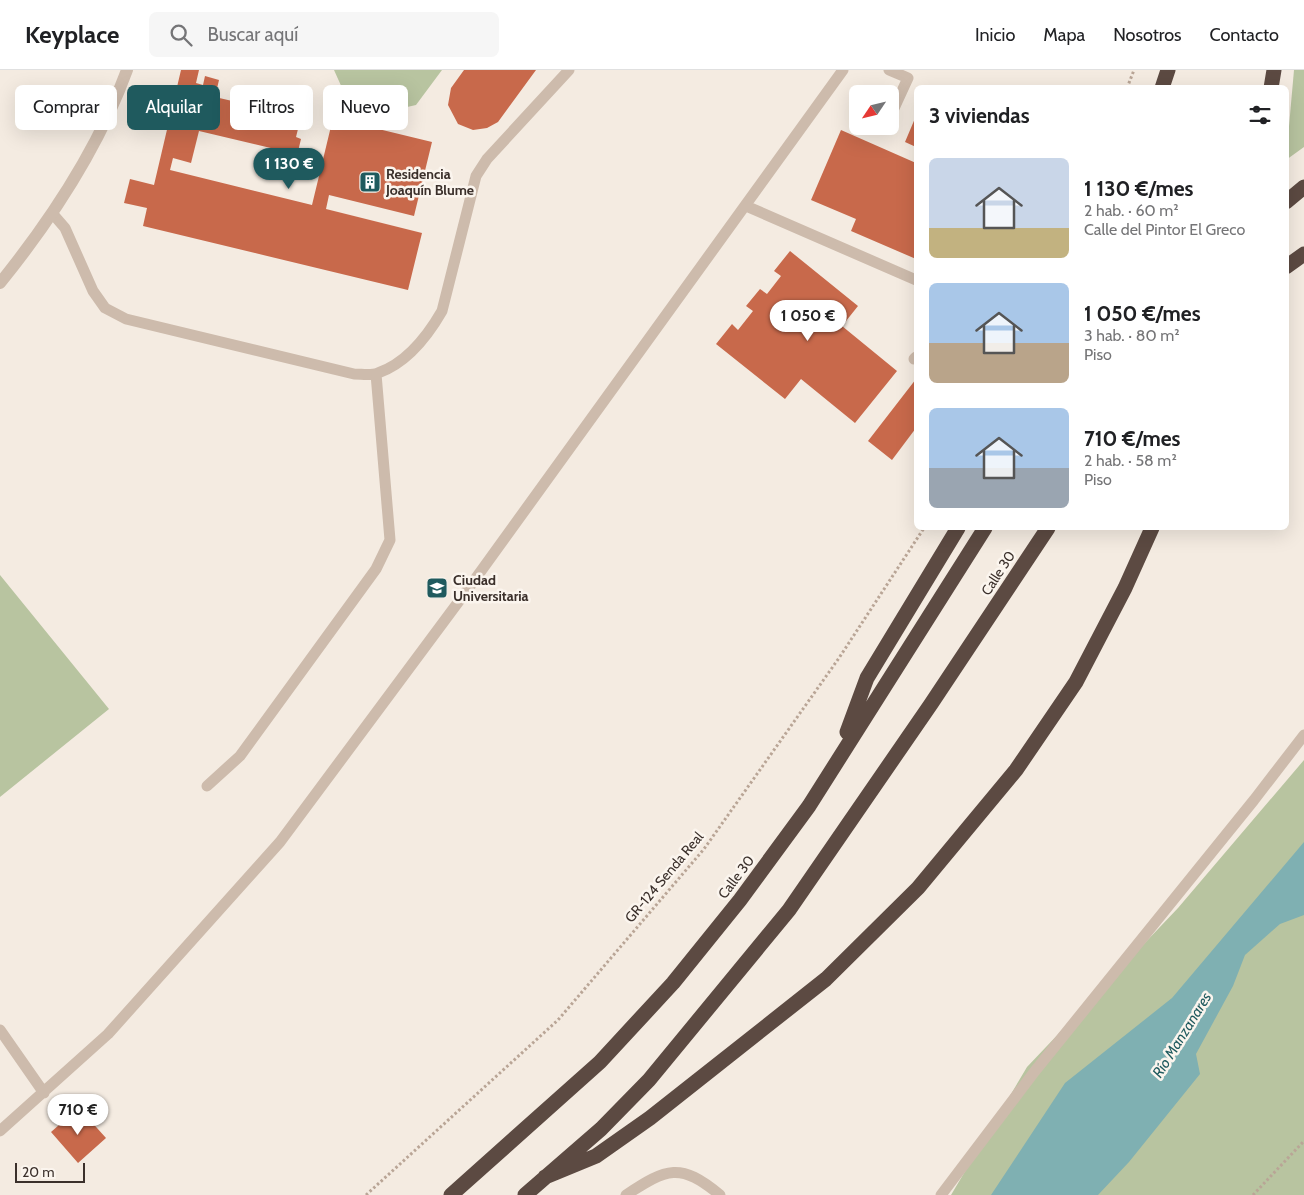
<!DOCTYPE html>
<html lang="es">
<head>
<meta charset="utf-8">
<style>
  body { margin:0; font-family:Cabin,sans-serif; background:#f6f6f6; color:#202124; height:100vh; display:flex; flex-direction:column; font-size:19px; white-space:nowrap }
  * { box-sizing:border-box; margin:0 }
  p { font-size:16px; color:#757577 }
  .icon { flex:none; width:28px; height:28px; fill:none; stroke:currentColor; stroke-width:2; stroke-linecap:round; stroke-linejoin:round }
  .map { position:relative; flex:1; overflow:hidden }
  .drawer { position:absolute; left:914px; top:15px; width:375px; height:445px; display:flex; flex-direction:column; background:#fff; border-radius:8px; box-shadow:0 5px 20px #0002 }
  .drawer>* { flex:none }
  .banner { position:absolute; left:15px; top:15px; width:475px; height:45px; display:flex; gap:10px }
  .needle { width:32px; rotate:235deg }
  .tools { position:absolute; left:849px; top:15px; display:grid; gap:10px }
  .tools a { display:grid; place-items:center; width:50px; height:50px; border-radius:8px; background:#fff; box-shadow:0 5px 20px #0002; font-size:25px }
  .scale { position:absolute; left:15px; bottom:12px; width:70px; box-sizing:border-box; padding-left:5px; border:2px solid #3b302b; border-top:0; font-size:14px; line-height:18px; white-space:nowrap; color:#3b302b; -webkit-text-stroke:4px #fbf5ee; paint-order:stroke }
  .price { position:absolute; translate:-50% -42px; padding:0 11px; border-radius:18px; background:#fff; color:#222; font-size:16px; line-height:32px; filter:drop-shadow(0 1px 2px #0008) }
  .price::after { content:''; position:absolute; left:50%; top:30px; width:15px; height:11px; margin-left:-8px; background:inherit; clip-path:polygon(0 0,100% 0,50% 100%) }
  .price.current { background:#1f5a5e; color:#fff }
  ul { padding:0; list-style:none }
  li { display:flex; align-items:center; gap:15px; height:125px; padding:0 15px }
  li span { display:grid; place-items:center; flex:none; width:140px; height:100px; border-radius:8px; color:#555 }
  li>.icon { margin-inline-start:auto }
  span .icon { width:60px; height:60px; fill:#fffc; stroke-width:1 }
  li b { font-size:21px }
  h2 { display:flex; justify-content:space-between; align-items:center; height:60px; padding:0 15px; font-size:21px }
  .chip { padding:0 18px; border-radius:8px; background:#fff; box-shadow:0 5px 20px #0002; font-size:18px; line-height:45px }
  .chip.current { background:#1f5a5e; color:#fff }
  header { display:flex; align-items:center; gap:30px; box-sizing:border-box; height:70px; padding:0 25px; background:#fff; border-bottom:1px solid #e0e0e0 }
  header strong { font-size:24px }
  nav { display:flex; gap:28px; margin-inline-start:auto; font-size:18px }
  .search { width:350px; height:45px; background:#f6f6f6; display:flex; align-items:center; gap:12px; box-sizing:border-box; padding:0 18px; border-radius:8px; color:#757577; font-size:19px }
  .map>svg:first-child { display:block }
  .green { fill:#b8c4a0 }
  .water { fill:#7fb0b2 }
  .building { fill:#c8694b }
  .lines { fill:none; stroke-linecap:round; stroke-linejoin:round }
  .path { stroke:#b9a596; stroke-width:3; stroke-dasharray:2.5 2.5; stroke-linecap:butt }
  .lane { stroke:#cdbbac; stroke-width:11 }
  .street { stroke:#cdbbac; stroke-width:12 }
  .highway { stroke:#5c4a42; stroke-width:15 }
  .labels { text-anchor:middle; stroke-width:5; stroke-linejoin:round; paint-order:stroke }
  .poi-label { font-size:14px; font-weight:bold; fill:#3b302b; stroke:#fbf5ee; text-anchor:start }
  .street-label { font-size:14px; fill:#3b302b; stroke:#fbf5ee }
  .water-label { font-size:15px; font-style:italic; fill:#1f5a5e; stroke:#fbf5ee }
</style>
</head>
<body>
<header>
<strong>Keyplace</strong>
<div class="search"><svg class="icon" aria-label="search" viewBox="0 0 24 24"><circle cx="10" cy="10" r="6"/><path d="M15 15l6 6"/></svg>Buscar aquí</div>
<nav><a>Inicio</a><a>Mapa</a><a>Nosotros</a><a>Contacto</a></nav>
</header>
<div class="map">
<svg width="1304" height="1125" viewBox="0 0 1304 1125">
  <rect width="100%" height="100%" fill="#f4ebe1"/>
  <path class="green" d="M334,0h108l-26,35 -31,7 -38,-13z
    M1294,0h10v77l-18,13z
    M0,505l109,134 -109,88z
    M1304,690v435h-353l76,-128 151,-159z"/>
  <path class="water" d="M1304,772v73l-24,9 -35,31 -12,31 -37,68 4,20 -71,88 -31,33h-107l74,-112 107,-85z"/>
  <path class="building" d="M181,0h18l-3,13 7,2 2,-9 14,4 -4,17 86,20 -5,20 5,2 -9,37 -22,-6 5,-21 -76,-18 -8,32 -18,-5 -3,12 142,35 21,-87 99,24 -18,74 -85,-21 -3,14 96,24 -14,57 -265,-64 4,-18 -23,-5 6,-24 24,6z
    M464,0h72l-38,52 -11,6 -14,2 -15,-6 -10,-19 3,-17z
    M916,46v31l-11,-5z
    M841,60l75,33v96l-65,-28 5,-12 -45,-19z
    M790,181l68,55 -16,20 55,45 -42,52 -54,-44 -16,20 -69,-55 16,-20 6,6 15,-19 -7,-5 14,-17 7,5 14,-18 -7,-5z
    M916,309v49l-24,32 -24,-19z
    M75,1041l9,10 4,-3 18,20 -28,25 -27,-31z"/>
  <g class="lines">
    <path class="path" d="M1127,18l7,-18
      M366,1125l192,-175 146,-171 135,-191 85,-130
      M1253,1125l51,-54"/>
    <path class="lane" d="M889,0l19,8 -18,39
      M746,136l170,74
      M52,143l13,15 28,63 12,17 21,11 228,55c8,0 17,2 24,-1 29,-10 49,-36 64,-62l34,-135 11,-17 82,-89
      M914,289l2,-2
      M207,716l33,-30 136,-187 14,-29 -14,-166
      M0,960l44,63
      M0,1061l108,-97 172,-192 188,-253 375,-519
      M626,1125c41,-27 54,-33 94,0
      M941,1125l94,-124 219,-271 50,-65"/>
    <path class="street" d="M0,213c51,-63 99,-136 127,-213"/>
    <path class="highway" d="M1162,18l6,-18
      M1271,18l3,-18
      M1286,132l18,-15
      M1286,197l18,-13
      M847,662l20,-54 91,-150
      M545,1107l51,-21 54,-38 176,-139 92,-91 98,-118 60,-88 49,-94 27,-60
      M451,1125l149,-133 73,-79 67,-83 69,-94 176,-278
      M525,1125l76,-66 48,-49 140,-170 142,-206 117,-176"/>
  </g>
  <defs>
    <g id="building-square" transform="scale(1.125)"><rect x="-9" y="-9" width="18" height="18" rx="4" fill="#1f5a5e" stroke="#fbf5ee"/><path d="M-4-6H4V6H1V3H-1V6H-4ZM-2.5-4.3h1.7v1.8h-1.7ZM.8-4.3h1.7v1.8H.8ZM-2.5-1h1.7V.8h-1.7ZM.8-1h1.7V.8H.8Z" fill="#fff"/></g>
    <g id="university-square" transform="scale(1.125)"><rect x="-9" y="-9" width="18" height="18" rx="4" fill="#1f5a5e" stroke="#fbf5ee"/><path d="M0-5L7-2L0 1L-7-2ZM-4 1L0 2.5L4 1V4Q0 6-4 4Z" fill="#fff"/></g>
  </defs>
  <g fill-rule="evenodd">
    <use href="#building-square" x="370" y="112"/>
    <use href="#university-square" x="437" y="518"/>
  </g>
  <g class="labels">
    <g class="poi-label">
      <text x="386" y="109">Residencia<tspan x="386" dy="16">Joaquín Blume</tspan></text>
      <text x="453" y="515">Ciudad<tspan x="453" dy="16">Universitaria</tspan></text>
    </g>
    <g class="street-label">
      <text transform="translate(998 503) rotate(-57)" y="5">Calle 30</text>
      <text transform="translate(664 807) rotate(-50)" y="5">GR-124 Senda Real</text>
      <text transform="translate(736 807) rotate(-53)" y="5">Calle 30</text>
    </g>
    <g class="water-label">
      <text transform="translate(1182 965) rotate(-58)" y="5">Río Manzanares</text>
    </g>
  </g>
</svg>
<div class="tools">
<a><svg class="needle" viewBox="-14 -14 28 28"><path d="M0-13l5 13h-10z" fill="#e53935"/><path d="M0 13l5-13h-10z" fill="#757577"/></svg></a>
</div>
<div class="scale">20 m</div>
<b class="price current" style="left:289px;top:120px">1 130 €</b>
<b class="price" style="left:808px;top:272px">1 050 €</b>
<b class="price" style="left:78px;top:1066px">710 €</b>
<div class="banner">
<a class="chip">Comprar</a>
<a class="chip current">Alquilar</a>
<a class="chip">Filtros</a>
<a class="chip">Nuevo</a>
</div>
<section class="drawer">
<h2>3 viviendas<svg class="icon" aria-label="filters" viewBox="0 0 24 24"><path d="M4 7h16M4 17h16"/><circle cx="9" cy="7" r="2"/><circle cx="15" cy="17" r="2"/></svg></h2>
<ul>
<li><span style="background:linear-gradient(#c9d6e8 70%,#c2b280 0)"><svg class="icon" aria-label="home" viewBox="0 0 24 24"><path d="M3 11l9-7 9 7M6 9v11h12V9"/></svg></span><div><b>1 130 €/mes</b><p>2 hab. · 60 m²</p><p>Calle del Pintor El Greco</p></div></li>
<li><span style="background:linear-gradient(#a9c7e8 60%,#b9a48a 0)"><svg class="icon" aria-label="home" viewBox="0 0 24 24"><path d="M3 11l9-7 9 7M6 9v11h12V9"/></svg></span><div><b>1 050 €/mes</b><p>3 hab. · 80 m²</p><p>Piso</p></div></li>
<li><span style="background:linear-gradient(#a9c7e8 60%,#9aa5b1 0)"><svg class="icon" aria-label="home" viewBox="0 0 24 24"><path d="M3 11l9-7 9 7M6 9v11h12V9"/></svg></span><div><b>710 €/mes</b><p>2 hab. · 58 m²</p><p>Piso</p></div></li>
</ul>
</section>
</div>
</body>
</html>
